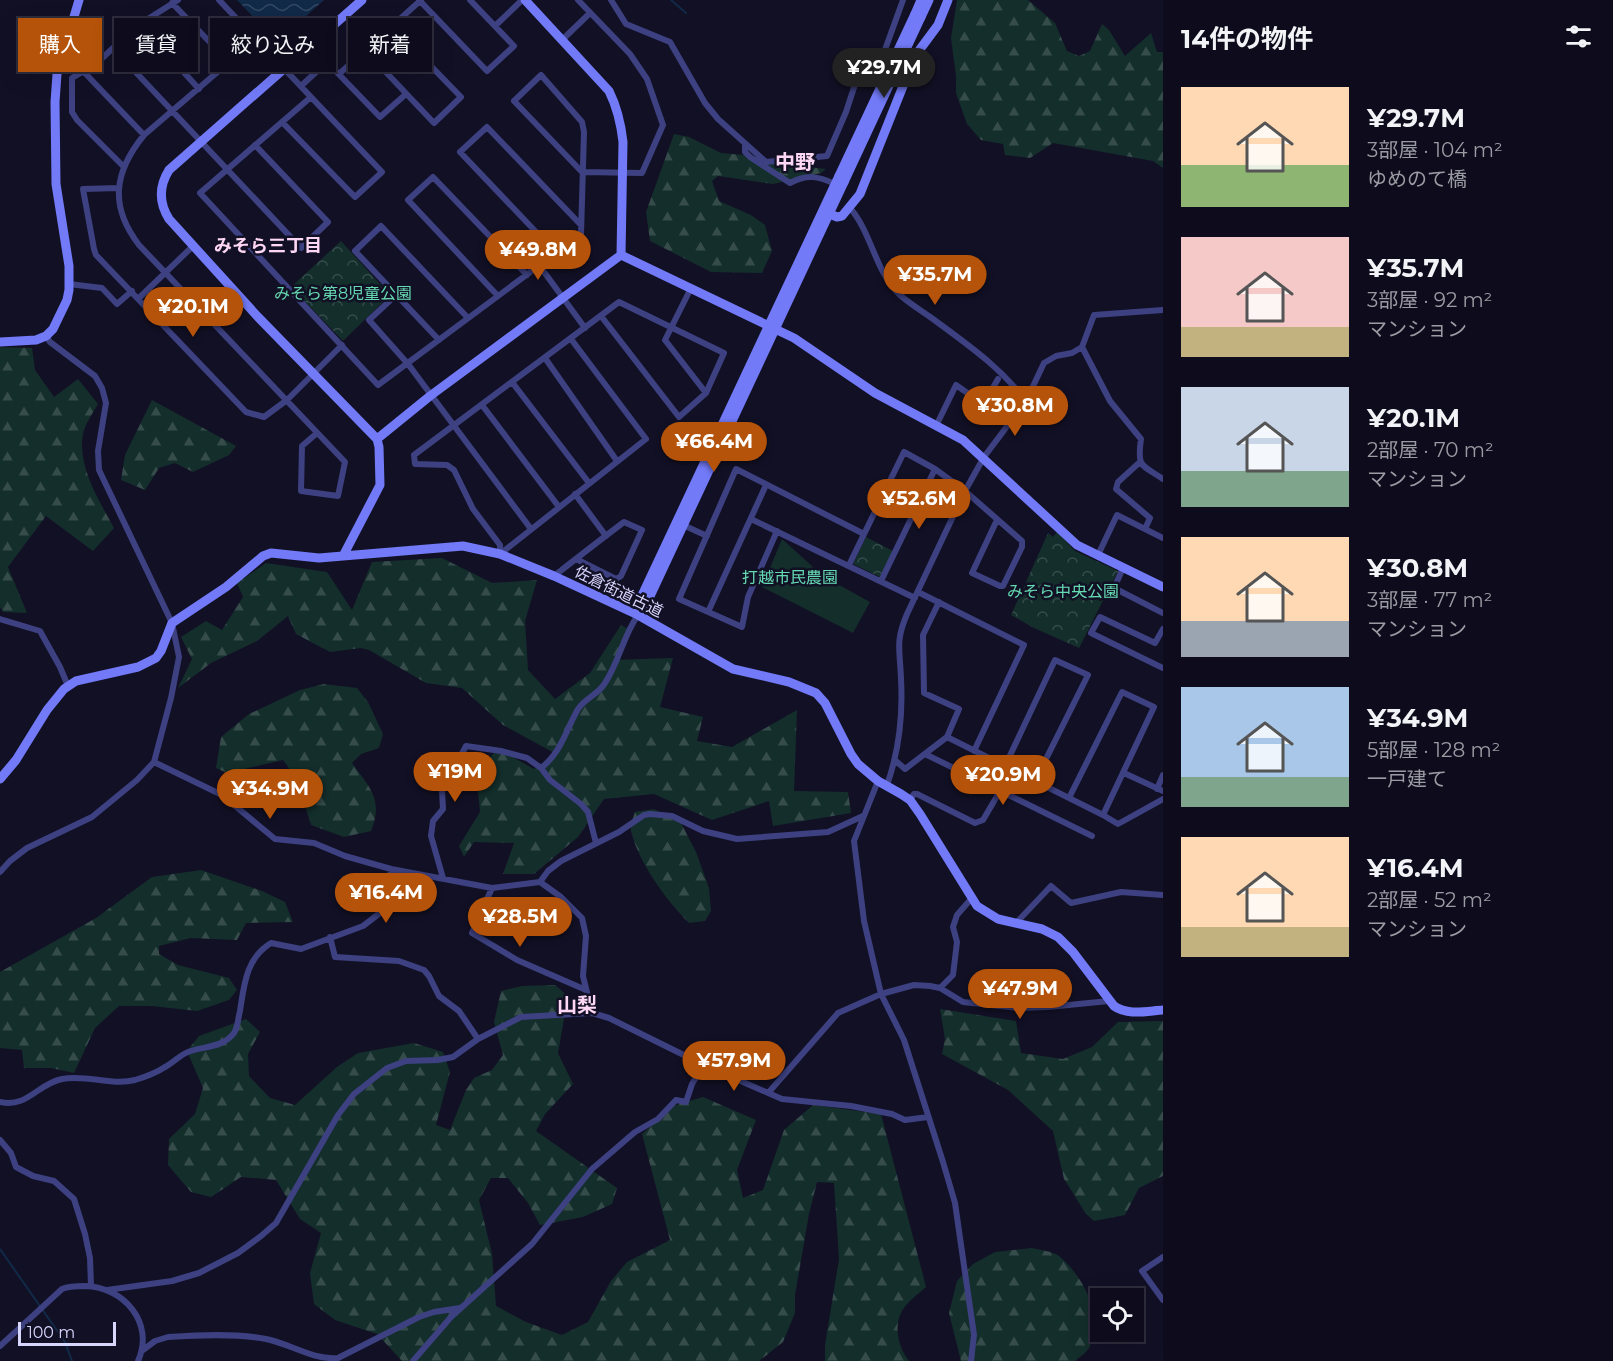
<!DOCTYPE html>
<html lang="ja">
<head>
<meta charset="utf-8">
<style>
  body { margin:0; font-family:Montserrat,"Noto Sans JP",sans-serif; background:#171525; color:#f1f3f6; height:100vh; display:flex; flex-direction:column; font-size:22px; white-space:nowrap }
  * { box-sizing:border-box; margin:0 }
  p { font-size:20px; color:#9b9ba3 }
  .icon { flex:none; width:33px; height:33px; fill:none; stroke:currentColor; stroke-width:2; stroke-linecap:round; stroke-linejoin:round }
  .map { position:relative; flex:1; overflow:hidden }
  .panel { display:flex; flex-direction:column; background:#0e0c1c; width:450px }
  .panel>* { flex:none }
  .hud { position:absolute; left:18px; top:18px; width:570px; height:54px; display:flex; gap:12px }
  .controls { position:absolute; left:1090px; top:1288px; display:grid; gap:12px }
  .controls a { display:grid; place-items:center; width:54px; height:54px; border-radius:0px; background:#0e0c1c; box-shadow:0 6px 24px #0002,0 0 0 2px #2e2c3b; font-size:30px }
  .scale { position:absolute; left:18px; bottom:15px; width:98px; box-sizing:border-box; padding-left:6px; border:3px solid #d7d6fd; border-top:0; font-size:16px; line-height:21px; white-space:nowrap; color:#d7d6fd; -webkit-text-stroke:4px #121025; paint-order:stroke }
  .price { position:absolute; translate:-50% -51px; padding:0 14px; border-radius:21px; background:#b45309; color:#fff; font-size:20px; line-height:39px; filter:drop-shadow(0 2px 3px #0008) }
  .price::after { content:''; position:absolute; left:50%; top:36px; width:18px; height:14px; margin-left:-9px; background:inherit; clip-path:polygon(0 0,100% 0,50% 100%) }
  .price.selected { background:#222; color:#fff }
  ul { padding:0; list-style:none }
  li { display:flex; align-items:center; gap:18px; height:150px; padding:0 18px }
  li span { display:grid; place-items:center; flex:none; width:168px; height:120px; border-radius:0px; color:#555 }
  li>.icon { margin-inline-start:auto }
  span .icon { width:72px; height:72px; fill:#fffc; stroke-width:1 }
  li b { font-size:26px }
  h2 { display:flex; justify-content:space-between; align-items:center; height:72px; padding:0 18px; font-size:26px }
  .pill { padding:0 21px; border-radius:0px; background:#0e0c1c; box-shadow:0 6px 24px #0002,0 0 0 2px #2e2c3b; font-size:21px; line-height:54px }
  .pill.selected { background:#b45309; color:#fff }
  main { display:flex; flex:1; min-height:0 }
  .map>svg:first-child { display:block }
  .forest { fill:url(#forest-firs) }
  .park { fill:url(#park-crowns) }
  .garden { fill:#132e2b }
  .water { fill:url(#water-waves) }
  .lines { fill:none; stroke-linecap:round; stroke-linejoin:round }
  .stream { stroke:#112a48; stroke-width:2 }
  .street { stroke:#3d4181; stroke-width:6 }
  .secondary { stroke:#727af8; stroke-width:9 }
  .secondary-bridge { stroke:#727af8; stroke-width:9 }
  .labels { text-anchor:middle; stroke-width:5; stroke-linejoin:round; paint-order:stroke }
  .park-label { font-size:16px; fill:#65dab2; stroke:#121025 }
  .street-label { font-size:16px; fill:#d7d6fd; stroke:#121025 }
  .neighbourhood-label { font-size:18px; font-weight:bold; fill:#fdd7f3; stroke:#121025 }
  .quarter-label { font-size:20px; font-weight:bold; fill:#fdd7f3; stroke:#121025 }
</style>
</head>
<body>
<main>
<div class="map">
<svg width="1163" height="1361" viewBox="0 0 1163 1361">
  <defs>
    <pattern id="forest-firs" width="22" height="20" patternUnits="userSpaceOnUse" patternTransform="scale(1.5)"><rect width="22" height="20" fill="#132e2b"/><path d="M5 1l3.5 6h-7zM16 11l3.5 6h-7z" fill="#354c4b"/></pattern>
    <pattern id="park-crowns" width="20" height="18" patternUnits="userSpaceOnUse" patternTransform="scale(1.5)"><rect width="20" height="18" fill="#132e2b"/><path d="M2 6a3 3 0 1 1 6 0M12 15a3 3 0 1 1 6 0" fill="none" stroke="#354c4b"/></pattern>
    <pattern id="water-waves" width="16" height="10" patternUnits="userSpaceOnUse" patternTransform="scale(1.5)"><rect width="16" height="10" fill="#112a48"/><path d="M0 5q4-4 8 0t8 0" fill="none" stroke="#334863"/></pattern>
  </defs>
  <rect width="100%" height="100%" fill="#121025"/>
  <path class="forest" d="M957,0h71l27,23 12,28 12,5 11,-5 12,-27 7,6 16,26 26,-23 6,19h6v116l-10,-7 -100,-18 -23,15 -25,-3 -2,-11 -22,-4 -14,-16 -11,-31v-17l-5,-38z
    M674,134l15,3 32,16 23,2 29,8 53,6 -5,4 -48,11 -55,-8 -6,5 7,20 32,14 14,10 7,26 -10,22 -51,-1 -61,-31 -4,-29z
    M0,347l32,1 3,22 19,27 24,-18 20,25c-5,9 -13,20 -15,30 -6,32 16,66 31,94l-21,23 -47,-35 -38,51 19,46 -24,-1 -3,-5z
    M152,400l84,46 -7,9 -36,17 -18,-9 -16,5 -14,22 -24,-10 4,-25z
    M442,558l50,25 45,-3 -12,41 3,49 27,29 35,-26 31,-48 7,4 -14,31 59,-2 -13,49 43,10 -6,24 35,6 65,-37 -3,81 54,1 3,21 -78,13 -4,-25 -57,19 -58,-26 -50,5 -26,38 -44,37h-31l11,-31 -40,-1 -10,15 -5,-11 21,-34 -4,-41 22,-22 36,20 24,-14 -55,-30 -41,-37 -36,-5 -57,-33 -8,-2 -31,4 -34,-18 -8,-18 -31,25 -46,22 -33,25 14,-29 -11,-22 25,-16 16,9 21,-33 -6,-14 29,-20 61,9 25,38 20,-48z
    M324,684l33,4 11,14 15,32 -4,14 -18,6 -9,9c17,24 32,36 19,68l-27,6 -33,-12 -14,-46 -14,-19 -56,13 -11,-5 5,-31 28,-23 51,-24z
    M654,809l27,14 15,29 13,36 2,23 -6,10 -16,2c-23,-23 -50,-60 -58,-92 -1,-6 2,-13 4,-19z
    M201,870l61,21 23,11 8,20 -47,1 -9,17 -46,-2 -32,8v8l19,11 51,13 8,12 -8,10 -32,11 -45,-5h-33l-24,22 -21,45 -23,-5h-27l-2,-18 -22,-2v-76l96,-54 56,-41z
    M555,985l13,11 -10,57 15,31 -28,30 -9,17 81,57 -5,16 -29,13 -43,8 -12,-22 -20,-25h-17l-12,22 13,54 4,52 30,16 36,13 26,-13 23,-41 16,-19 43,-22 -28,-106 31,-28 30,-9 53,23 -19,50 6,28 20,-8 21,-60 29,-25 68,9 45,173c-8,7 -19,15 -24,24 -9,15 -3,38 7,50h-84v-16l14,-86 -5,-76 -17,-1 -8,32 -14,81v18l-12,29 -24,19h-357l-25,-27 -42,-14 -21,-16 -4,-31 11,-40 -21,-14 -24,-39 -35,-3 -30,20 -20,-5 -23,-27 1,-26 26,-25 8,-26 -16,-37 12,-15 47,-17 14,13 -12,22 1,22 21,22 25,7 42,-38 21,-14 56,-10 29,9 7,20 -14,53 14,5 16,-40 8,-12 18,-8 11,-15 -9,-33 7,-31 21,-5z
    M940,1009l76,12 5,32 42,6 29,-12 26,-25 45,-1v155l-24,12 -14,27 -31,6 -8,-7 -22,-35 -11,-48 -45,-41 -66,-36 3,-15z
    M1032,1248c8,2 20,3 27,8 25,21 45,60 30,92 -3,5 -9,9 -14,13h-114l-12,-48 8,-32 16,-17 22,-12z"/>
  <path class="park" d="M341,241l49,54 -47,46 -52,-54z
    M1057,532l18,19 43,20 -39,77 -45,-20 -23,-13 37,-82 5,4z
    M866,537l27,14 -13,26 -27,-13z"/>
  <path class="garden" d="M782,539l41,37 47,26 -17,31 -91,-46z"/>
  <path class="water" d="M237,0h87l-47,42z"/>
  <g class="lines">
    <path class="stream" d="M671,0l15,13
      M0,1249l65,93 7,19"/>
    <path class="street" d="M219,0l163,172 -27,25 -73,-75
      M419,0l68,71 27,-25 -44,-46
      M611,0l15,24 44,18 35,61 13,16 48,43 61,-6 19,-44 16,-49 11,1 9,-6 21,-58
      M172,3l57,59
      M140,24l59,65
      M495,26l27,-26
      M256,39l-112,96c-30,37 -35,71 -5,110l206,217 -7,34 -37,-5 1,-45 15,-13
      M562,40l28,-27
      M113,48l27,-24 38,-24
      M365,50l69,73 27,-26 -69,-71
      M83,71l61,64
      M339,74l82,-74
      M301,86l26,-24 53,55 26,-23
      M311,97l-111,96 178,192 178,-132 -96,-101 27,-25 94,98
      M745,144v8l5,5 40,26c17,-9 28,-7 45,1
      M123,166l-46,-46 -5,-8v-34l24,-14 17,-16 188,200 27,-26 -73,-77
      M119,188l-36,1 11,60 2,6 150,157 18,5 23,-17 55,-55
      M850,208c22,25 25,64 50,87 10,9 22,16 33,24 35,26 66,47 93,82
      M556,253l25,-19 3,-102 -2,-10 -41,-47 -27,26 68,71 60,1 21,-48 -16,-46 -17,-25 -52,-54
      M539,265l46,63
      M69,284l33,4 15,16 15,-13
      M690,290l-25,50 41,53
      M396,295l-27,25 39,44 123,165
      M498,296l-90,-96 25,-23 94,98
      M139,298l54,-52
      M439,340l-84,-89 26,-25 87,92
      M1082,347l28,54 31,38c-4,29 0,25 22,40
      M545,358l72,103
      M512,382l77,101
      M984,403l14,-24
      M482,405l77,102
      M936,426l20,-41 54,38
      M1140,462l-22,20 -2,7 34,29 -5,11
      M575,494l31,42
      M751,519l164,79
      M683,525l24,11
      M777,531l-29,66 -6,30 -63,-28 57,-130 128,65
      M500,554v-9l-27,-36 -19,-39 -7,-5 -32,-1 -1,-9 205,-153 105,51 -18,40 -27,24 -78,-101
      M500,554l146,-115 -75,-100
      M1098,555l19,-40 46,23
      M849,565l55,-113 31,17 30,22 19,-34 42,-56 18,-38 12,-7 16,-3 10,-6 12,-32 69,-5
      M1123,568l-9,20 49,25
      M554,576c23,-18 46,-36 70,-54l18,8 -21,46 -5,3 -40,-20
      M881,581l54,-112
      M918,592l106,53 -50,106
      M708,612l58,-127
      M0,619l40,12 20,36 8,19
      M1163,629l-8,14 -55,-26 -9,16 72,35
      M947,737l156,78 15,9 45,-25
      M925,754l167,82
      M896,761l9,8 42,-32 12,-28 -35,-16 -1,-58 16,-33
      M154,762l68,33 53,44 39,4 31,13 46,13 101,19 48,-6 21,15 21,21 4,18 -3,40 9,37
      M541,768c20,-15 25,-38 37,-59 7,-11 21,-15 27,-26 14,-21 18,-47 33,-68
      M1124,773l39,18
      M878,781l-24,60 10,80 17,73 23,46 39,122 12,41 19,132 -3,26
      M887,785c12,-34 16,-70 14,-106 -1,-29 -6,-37 6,-65l58,-123 57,50v6l-19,39h-3l-28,-13 25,-53
      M992,787l13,-21 50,-106 33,15 -53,106
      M1157,789l6,-14
      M1069,798l53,-106 32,15 -51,108
      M910,800l4,-6h3l58,29 8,-3 17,-29
      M0,872l10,-11 17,-13 65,-31 45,-37 17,-18 17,-64 8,-41 -7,-34 -73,-153 -1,-19 8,-48 -4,-15 -7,-12 -45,-34 -4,-6
      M443,878l-12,-42 2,-15 10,-12 -1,-19 24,-44 35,5 26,7 14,10 9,12 31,24 7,8 8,31
      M540,882l8,-11 13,-10 58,-29 25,-17 6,-1 22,2 31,15 34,8 91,-7 35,-16
      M492,888l-20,45 45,27 69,30
      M1016,923l35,-37 20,17 50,-11 42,3
      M330,937l5,20 64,4 25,9 5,6 10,20 20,15 19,28
      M940,988l13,-13 4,-33 -4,-15 4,-12 14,-16
      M769,1092l69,-79 43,-19 33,-9 16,1 10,2 23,14 56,6 29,-1 61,-6
      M0,1102c28,6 37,-18 62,-23 24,-5 49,7 73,1 10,-3 21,-7 30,-13 8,-4 15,-12 23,-15 15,-6 35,-4 46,-19 4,-6 4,-15 6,-22 4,-26 6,-53 31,-68l30,6 62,-23 17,-13 8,-16 3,-28
      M0,1140l11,13 5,14 17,9 21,5 20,18 11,35 5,24 1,28
      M1163,1257l-21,14 21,29
      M107,1290l65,-9 27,-8 39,-20 23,-17 15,-13 62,-108 16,-21 33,-26 19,-7 32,-1 15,-3 25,-18 43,-22 71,-4 17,5 95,47 78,34 69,7 41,8 13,6 23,-3
      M0,1346l62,-57c7,-3 14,-3 23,-3 39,1 70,37 53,75
      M143,1350l12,-9 13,-4c30,-2 68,-4 98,2 25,5 46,21 72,19l81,-41 15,-5 26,-4
      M413,1361l38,-44 81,-73 60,-75 43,-37 23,-13 18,-19 10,2 6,-18 12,-19"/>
    <path class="secondary" d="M525,0l84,91c8,16 12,33 14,51l-2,113
      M915,14l6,-14
      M921,17l8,-17
      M830,214l7,3 5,-1 18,-22 55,-138 23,-31 10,-25
      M621,255l173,83 81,55 88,47 114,105 86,42
      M0,342l36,-2 10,-4 7,-7 14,-29 2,-10v-24l-13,-82 -1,-82 2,-28 22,-74
      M377,439l53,-43 191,-141
      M343,556l37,-71 -1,-38 -2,-8 -119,-122 -89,-98c-10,-16 -10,-33 0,-49l193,-170
      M638,615v-11l201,-428
      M638,615l6,-6 200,-427
      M0,779l16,-19 31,-50 17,-21 12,-8 62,-14 18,-9 5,-7 11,-28 54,-36 37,-31 8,-3 48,5 144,-12 37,8 54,22 84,39 95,54 56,13 27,11 9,10 26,51 7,10 20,17 23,13 9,6 10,14 57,92 21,13 44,10 16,8 15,15 41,54c14,10 33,5 49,4"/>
    <path class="secondary-bridge" d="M839,176l76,-162
      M844,182l77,-165"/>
  </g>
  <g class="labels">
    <g class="park-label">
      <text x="343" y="299">みそら第8児童公園</text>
      <text x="790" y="583">打越市民農園</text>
      <text x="1063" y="597">みそら中央公園</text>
    </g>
    <g class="street-label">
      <text transform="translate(619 591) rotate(26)" y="6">佐倉街道古道</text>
    </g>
    <g class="neighbourhood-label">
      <text x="268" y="252">みそら三丁目</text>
    </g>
    <g class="quarter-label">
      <text x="795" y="169">中野</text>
      <text x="577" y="1012">山梨</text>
    </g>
  </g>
</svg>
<div class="controls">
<a><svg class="icon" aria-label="locate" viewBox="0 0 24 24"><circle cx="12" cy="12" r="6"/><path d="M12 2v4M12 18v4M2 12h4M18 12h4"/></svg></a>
</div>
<div class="scale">100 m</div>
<b class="price selected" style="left:884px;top:99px">¥29.7M</b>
<b class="price" style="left:538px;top:281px">¥49.8M</b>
<b class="price" style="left:935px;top:306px">¥35.7M</b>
<b class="price" style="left:193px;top:338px">¥20.1M</b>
<b class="price" style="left:1015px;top:437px">¥30.8M</b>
<b class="price" style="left:714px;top:473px">¥66.4M</b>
<b class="price" style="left:919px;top:530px">¥52.6M</b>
<b class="price" style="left:455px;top:803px">¥19M</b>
<b class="price" style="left:1003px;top:806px">¥20.9M</b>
<b class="price" style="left:270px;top:820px">¥34.9M</b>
<b class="price" style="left:386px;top:924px">¥16.4M</b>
<b class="price" style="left:520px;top:948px">¥28.5M</b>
<b class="price" style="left:1020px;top:1020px">¥47.9M</b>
<b class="price" style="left:734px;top:1092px">¥57.9M</b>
<div class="hud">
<a class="pill selected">購入</a>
<a class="pill">賃貸</a>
<a class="pill">絞り込み</a>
<a class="pill">新着</a>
</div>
</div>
<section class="panel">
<h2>14件の物件<svg class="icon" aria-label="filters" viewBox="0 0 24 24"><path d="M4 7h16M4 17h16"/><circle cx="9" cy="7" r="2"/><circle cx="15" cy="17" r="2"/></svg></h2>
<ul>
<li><span style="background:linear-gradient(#ffd9b3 65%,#8fb573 0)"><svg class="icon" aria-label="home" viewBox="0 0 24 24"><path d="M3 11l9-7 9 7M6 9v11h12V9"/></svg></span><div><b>¥29.7M</b><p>3部屋 · 104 m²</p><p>ゆめのて橋</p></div></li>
<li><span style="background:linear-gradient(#f6c9c9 75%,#c2b280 0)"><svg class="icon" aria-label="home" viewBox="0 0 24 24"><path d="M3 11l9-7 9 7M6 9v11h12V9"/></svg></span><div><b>¥35.7M</b><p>3部屋 · 92 m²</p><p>マンション</p></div></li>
<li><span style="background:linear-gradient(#c9d6e8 70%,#7fa58c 0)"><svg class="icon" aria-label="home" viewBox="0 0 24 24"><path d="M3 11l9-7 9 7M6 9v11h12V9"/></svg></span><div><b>¥20.1M</b><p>2部屋 · 70 m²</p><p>マンション</p></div></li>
<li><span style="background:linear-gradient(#ffd9b3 70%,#9aa5b1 0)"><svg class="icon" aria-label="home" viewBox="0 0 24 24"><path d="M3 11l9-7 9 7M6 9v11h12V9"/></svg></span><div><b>¥30.8M</b><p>3部屋 · 77 m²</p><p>マンション</p></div></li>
<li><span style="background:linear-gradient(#a9c7e8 75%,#7fa58c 0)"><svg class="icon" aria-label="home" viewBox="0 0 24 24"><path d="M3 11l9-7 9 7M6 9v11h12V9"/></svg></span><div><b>¥34.9M</b><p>5部屋 · 128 m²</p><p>一戸建て</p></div></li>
<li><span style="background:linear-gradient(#ffd9b3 75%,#c2b280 0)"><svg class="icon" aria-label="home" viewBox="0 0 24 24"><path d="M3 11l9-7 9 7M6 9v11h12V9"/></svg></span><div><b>¥16.4M</b><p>2部屋 · 52 m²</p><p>マンション</p></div></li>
</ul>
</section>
</main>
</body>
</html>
